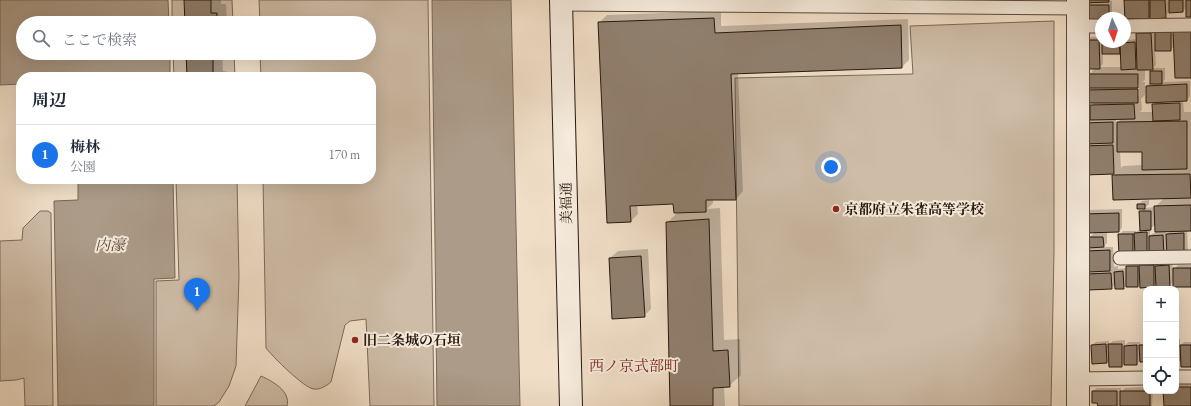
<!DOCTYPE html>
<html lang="ja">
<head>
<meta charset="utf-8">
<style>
	:root { --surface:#fff; --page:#f2f2f3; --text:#1f2937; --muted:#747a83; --line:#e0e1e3; --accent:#1a73e8 }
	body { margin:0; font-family:"EB Garamond","Noto Serif JP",serif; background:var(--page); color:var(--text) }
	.controls { position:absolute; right:12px; bottom:12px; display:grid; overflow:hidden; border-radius:8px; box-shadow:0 4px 16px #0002 }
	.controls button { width:36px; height:36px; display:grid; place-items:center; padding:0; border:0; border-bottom:1px solid var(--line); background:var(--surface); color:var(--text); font:20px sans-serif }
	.compass { position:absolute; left:1095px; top:12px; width:36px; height:36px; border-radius:50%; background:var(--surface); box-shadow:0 4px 16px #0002; rotate:176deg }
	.you { position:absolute; left:831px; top:167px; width:14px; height:14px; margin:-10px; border:3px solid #fff; border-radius:50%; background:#1a73e8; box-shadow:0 0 0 6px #1a73e833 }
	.badge { display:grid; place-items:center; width:26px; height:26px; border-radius:50%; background:var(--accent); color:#fff; font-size:13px; font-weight:700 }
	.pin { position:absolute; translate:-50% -33px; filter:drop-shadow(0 1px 2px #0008) }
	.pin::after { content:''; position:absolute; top:21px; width:14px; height:12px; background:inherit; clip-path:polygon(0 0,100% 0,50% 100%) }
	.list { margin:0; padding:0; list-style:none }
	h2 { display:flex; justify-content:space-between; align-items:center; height:52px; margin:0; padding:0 16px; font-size:17px }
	h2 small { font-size:13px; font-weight:400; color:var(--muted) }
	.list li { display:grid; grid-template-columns:26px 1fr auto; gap:12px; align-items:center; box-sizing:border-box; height:60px; padding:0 16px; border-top:1px solid var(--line) }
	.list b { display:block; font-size:15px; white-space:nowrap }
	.list p { margin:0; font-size:13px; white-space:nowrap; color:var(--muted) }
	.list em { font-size:13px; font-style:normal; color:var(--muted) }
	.icon { flex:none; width:22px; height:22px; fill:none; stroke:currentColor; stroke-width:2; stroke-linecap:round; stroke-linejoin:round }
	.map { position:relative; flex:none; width:1191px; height:406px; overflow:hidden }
	.search { position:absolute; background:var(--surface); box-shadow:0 4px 16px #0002; left:16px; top:16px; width:360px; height:44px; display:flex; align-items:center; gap:10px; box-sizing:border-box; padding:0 14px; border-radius:22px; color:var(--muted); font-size:15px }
	.panel { position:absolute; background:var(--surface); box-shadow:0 4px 16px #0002; left:16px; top:72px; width:360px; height:112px; border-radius:16px }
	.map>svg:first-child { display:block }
</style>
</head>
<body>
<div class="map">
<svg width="1191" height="406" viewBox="0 0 1191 406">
	<rect width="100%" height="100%" fill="#f0dec7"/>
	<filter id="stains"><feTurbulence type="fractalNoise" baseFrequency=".005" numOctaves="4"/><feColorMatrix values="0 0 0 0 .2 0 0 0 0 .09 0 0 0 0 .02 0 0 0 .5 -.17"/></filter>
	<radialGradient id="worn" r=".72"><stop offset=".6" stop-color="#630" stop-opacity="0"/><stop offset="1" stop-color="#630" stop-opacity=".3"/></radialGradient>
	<path fill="#cebca7" stroke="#7a6a5a" d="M172,0h60l1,23h-61z
		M259,0h169l6,406h-64l-4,-87 -16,2 -5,4 -14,57c-5,4 -11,8 -17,7 -9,0 -42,-33 -48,-41l-3,-169h108v-102h-110l-1,-24h109v-30h-109z
		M1054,21v230l-3,155h-312l-4,-328 178,-4 -3,-48z
		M173,53h61l1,24h-61z
		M176,179h61l2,98 -3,89 -7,20 -10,16 -5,4h-58v-125l23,-1z
		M40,211h8l3,2 2,193h-28l-1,-28 -8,2 -16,1v-140l22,-1 1,-12z
		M261,376c11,5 30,15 26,30h-42z"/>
	<path fill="#ac9b88" stroke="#776757" d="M0,0h168l1,23h-146v30h147v24h-149v7l-21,1z
		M432,0h79l9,406h-83z
		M78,179h95l2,99 -21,1v127h-96l-4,-205 24,-1z"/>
	<path fill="#0003" fill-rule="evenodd" d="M185,0h36v4h5l1,16 -4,3h-37z
		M948,0h61l-2,3h-14v-2l-2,2h-43z
		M1082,0h28l-2,1h4v11l-3,4h-6l-4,5z
		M1125,0h66v16l-4,-9 -4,4h-14l-4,6 -14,-2 -2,3z
		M721,11v15l187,-7 1,41 -7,7 -164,6 5,118 -7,8h-23v4l-6,6 13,-1 4,132 16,-1 1,36 -12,11 -5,1 1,19h-54l-4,-183 11,-11 -4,-9 -37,1 1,10 -7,7 -31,-199 7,-7z
		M1174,28l17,49 -17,-31 -3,4h-16l1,15 -3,3h12v11l-2,3 27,-1v15l-3,4h-4l1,12h7v85l-2,1h2v32h-4l1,21 -4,3h-21l-13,-5 -3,3 -14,1 -14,-18 4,-4h13v1l5,-3 -1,-17 4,-4 -6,-3 4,-4 7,-1v4l-4,4 10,-1 9,-9 -51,-22 3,-3 -30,1v-51l5,-3v-14l3,-4 -6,-12 3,-3 -2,-12 6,-7 -8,-27 4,-4h10v5h24v-2l12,-1v-5l4,-4 14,-1v5l4,-5zM1103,53h19v14h-22l3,-3zM1145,69h9l-3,3 -1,10 -3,4 10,15 -4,4v7h-13l2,-2 -1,-11 4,-4v-13h-3l3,-2zM1137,84h2v12h-2zM1116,118h6l-6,6zM1120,151h23v14l-20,1 -2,2zM1156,224v8l-6,3v-6zM1166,230h5l-5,5z
		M187,53h35l1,18 5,1v5h-40z
		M1122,209v19l-3,3 -12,1v11l-4,4h10l1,20 4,-1v3l9,-1 3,-5 11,-1v3l3,-3h13v3l3,-2 12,-1 1,8 5,-5h13v21l-17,-5 -5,5 -12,-3 -3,3 -13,-3 -3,3 -11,-2 -4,4 -7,-4 -5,4 -23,-14 4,-3 -4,-20 4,-4 -3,-9 6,-6h-9l3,-22z
		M648,249l3,60 -7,7 -34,-58 8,-7z
		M1180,339v7l4,-4h7v24l-10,-6 -5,4v-24z
		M1125,340v6l3,-4h12v3l6,-3v19h-7l-2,3h-12v-2l-3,4 -12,-7 -4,4 -14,-18 4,-3 13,-1v3l4,-3z
		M1191,380v26h-26l-1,-15h12v-10z
		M1146,387v4h7l-1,15h-31v-2l-2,2h-21l-5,-15 4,-3h24v4l4,-4z"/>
	<path fill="#907f6e" stroke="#27180d" d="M184,0h27v13h6v10h-32z
		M1081,0h28v2l-27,1z
		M1124,0h25v19h-24z
		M1150,0h15l1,18 -16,1z
		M1169,0h14v12l-14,1z
		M1186,0h5v17h-5z
		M1082,5h27v12h-9v5l-17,1z
		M714,18l1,15 186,-8 1,43 -171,6 5,126h-30v12l-32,1 -1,-9 -43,2 1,16 -24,1 -9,-201z
		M1173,31h18v47h-16z
		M1155,32h16v19h-16z
		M1136,33h15l2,37h-16z
		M1086,40h13l1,29h-13z
		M1102,42h17l1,12h-18z
		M1135,42l1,27 -15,1 -1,-27z
		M186,53h27v24h-26z
		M1150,71h12v13h-12z
		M1088,74h50v14h-50z
		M1187,84v17l-41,2v-17z
		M1138,89v14h-50l-1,-13z
		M1180,103v17l-27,1 -1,-17z
		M1134,104l1,15 -45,1v-15z
		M1187,121v48l-45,1v-18h-25v-30z
		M1113,122v21l-28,1v-21z
		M1113,145l1,29 -29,1 -1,-29z
		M1190,174l1,24 -78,2 -1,-25z
		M1137,204h8v5h-8z
		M1191,205v26l-36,1 -1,-26z
		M1139,211h12v19l-11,1z
		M1119,213v19l-34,1 -1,-19z
		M709,219l4,132 15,-1 2,37 -17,1v18h-43l-4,-184z
		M1147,232v21h-12l-1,-20z
		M1184,233v22l-17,1 -1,-22z
		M1118,234h15v20l-14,1z
		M1163,235l1,20 -15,1v-20z
		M1088,237h15l1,10 -16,1z
		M1110,250v21l-22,1 -1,-21z
		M641,256l4,61 -33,2 -3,-61z
		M1139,265h15v22l-14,1z
		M1169,265l1,22h-14l-1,-21z
		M1126,266h12v21h-12z
		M1173,268h18v19h-18z
		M1123,271l1,18h-9l-1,-17z
		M1111,273l1,16 -24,1 -1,-16z
		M1106,344l1,19 -15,1 -1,-19z
		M1108,344h14v23h-13z
		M1137,345v20h-13v-19z
		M1139,345h7v17h-6z
		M1180,345h11v22h-10z
		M1176,387h15v19h-27l-1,-15h13z
		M1092,391h25v15h-19l-1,-3h-5z
		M1120,391h30v15h-30z"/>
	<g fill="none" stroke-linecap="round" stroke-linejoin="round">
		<defs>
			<path id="lane" d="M561,4l517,4
				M1078,26h23
				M1125,26l66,-1
				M1120,258l71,-1
				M1176,377h15
				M1078,379l68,-1"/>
			<path id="street" d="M1078,0v406"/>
			<path id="secondary" d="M561,0l10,406"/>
		</defs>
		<use href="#lane" stroke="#594a3c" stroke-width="15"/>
		<use href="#street" stroke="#594a3c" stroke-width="24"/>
		<use href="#secondary" stroke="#27180d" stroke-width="24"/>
		<use href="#lane" stroke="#f5eadb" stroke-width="13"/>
		<use href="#street" stroke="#f5eadb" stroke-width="22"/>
		<use href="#secondary" stroke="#f5eadb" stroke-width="22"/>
	</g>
	<g fill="#8f2418" stroke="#f5eadb" stroke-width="1.5">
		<circle cx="836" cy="209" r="4"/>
		<circle cx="355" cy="340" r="4"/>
	</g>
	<g text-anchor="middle" stroke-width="4" stroke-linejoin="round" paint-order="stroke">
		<g font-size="14" fill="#27180d" stroke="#f5eadb">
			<text transform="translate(566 203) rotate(-91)" y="5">美福通</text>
		</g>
		<g font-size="14" font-weight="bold" fill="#27180d" stroke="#f5eadb" text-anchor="start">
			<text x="844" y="214">京都府立朱雀高等学校</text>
			<text x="363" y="345">旧二条城の石垣</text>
		</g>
		<g font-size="15" font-style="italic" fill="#5c4c3e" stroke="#f5eadb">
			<text x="110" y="250">内濠</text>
		</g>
		<g font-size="15" fill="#7a1f14" stroke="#f5eadb">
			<text x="634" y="371">西ノ京式部町</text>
		</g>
	</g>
	<rect width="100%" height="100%" filter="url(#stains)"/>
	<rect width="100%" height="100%" fill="url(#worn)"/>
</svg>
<div class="controls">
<button>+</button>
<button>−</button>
<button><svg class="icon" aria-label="locate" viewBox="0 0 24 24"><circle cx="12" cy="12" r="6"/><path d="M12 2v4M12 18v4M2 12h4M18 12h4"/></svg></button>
</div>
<svg class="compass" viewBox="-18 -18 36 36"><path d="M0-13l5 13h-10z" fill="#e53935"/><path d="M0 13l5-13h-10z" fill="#747a83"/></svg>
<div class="you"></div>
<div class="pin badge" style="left:197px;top:311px">1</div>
<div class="search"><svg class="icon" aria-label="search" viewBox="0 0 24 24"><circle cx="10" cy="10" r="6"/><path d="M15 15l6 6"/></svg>ここで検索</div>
<section class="panel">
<h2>周辺<small></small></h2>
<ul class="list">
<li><span class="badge">1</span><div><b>梅林</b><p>公園</p></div><em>170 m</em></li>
</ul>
</section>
</div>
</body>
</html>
